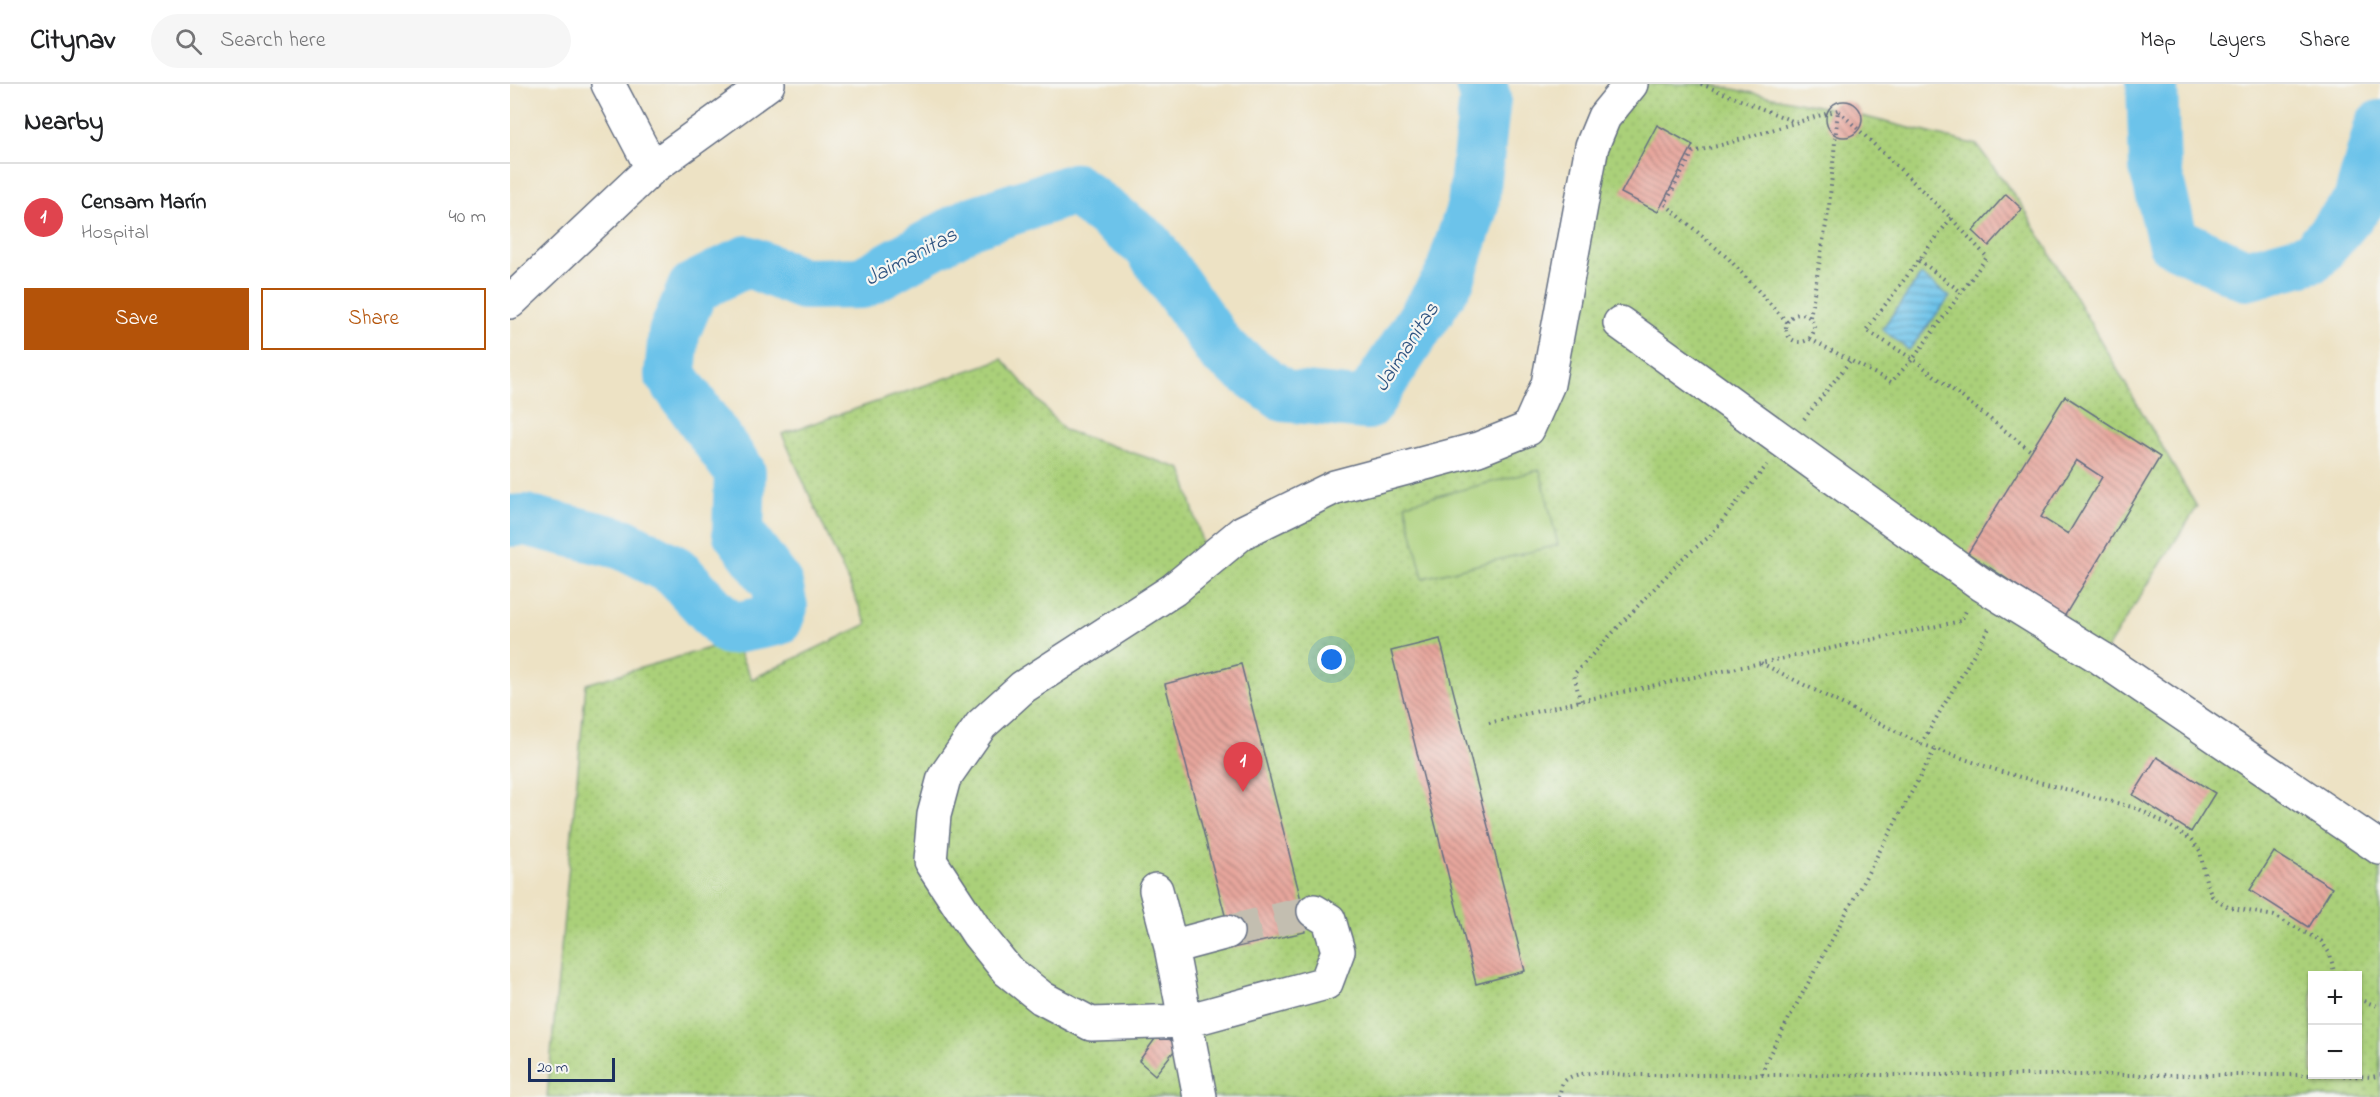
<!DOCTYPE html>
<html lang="en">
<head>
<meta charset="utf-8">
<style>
	:root { --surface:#fff; --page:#f6f6f6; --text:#202124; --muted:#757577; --line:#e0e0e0; --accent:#b45309 }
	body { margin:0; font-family:"Indie Flower",sans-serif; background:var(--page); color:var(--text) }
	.controls { position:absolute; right:18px; bottom:18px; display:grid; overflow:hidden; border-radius:0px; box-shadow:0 2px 4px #0004 }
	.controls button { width:54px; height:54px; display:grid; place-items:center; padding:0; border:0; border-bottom:2px solid var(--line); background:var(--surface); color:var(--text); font:30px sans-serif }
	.scale { position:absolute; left:18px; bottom:15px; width:87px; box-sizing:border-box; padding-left:6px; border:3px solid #1b2f5e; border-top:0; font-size:16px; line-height:21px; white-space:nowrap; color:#1b2f5e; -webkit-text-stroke:4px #f6f6f2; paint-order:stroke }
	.you { position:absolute; left:822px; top:576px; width:21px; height:21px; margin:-15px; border:4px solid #fff; border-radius:50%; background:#1a73e8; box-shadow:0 0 0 9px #1a73e833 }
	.badge { display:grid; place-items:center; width:39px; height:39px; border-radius:50%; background:var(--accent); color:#fff; font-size:20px; font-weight:700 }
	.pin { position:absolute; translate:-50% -50px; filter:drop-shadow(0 2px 3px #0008) }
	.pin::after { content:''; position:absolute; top:32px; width:21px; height:18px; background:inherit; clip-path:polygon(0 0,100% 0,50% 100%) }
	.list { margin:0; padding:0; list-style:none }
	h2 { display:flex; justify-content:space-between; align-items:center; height:78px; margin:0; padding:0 24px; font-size:26px }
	h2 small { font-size:20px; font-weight:400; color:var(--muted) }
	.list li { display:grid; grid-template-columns:39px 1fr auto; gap:18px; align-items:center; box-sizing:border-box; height:108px; padding:0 24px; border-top:2px solid var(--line) }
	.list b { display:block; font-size:22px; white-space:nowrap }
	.list p { margin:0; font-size:20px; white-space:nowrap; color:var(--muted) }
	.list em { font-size:20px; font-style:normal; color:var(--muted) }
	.actions { display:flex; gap:12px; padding:18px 24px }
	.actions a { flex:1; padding:14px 0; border:2px solid var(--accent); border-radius:0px; text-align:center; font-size:21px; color:var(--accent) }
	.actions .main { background:var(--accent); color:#fff }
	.icon { flex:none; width:33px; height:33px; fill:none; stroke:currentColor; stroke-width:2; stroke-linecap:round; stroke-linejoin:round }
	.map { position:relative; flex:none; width:1870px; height:1013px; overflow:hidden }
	header { display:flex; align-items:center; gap:36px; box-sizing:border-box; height:84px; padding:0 30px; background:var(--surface); border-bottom:2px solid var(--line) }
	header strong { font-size:28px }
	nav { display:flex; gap:33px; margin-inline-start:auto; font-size:21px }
	.search { width:420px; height:54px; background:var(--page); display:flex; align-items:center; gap:15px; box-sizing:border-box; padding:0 21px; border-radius:33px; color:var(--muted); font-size:22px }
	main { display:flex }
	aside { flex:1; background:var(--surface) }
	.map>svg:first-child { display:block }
</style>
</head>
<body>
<header>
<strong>Citynav</strong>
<div class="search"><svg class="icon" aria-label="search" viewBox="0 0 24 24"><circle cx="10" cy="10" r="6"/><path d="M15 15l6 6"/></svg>Search here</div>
<nav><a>Map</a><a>Layers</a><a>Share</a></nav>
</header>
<main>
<aside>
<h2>Nearby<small></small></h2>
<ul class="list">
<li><span class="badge" style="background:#e0444e">1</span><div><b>Censam Marín</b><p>Hospital</p></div><em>40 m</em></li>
</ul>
<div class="actions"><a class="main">Save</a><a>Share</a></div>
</aside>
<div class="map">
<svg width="1870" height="1013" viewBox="0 0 1870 1013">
	<defs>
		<pattern id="grass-dots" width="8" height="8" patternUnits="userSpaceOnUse" patternTransform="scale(1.5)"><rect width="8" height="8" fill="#aad079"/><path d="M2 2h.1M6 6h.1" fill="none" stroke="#92b36b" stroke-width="1.8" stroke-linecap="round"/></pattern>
		<pattern id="water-rules" width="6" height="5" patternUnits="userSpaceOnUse" patternTransform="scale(1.5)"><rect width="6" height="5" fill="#6cc3ea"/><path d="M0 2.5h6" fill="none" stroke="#589fc1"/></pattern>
		<pattern id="building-back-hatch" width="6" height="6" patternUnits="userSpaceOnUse" patternTransform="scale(1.5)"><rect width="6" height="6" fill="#e7a69c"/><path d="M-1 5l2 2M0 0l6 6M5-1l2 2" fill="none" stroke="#ba8882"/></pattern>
	</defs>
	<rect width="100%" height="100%" fill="#f6f6f2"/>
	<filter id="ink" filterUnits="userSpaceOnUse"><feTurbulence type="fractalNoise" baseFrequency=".0167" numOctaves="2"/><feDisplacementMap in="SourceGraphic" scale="12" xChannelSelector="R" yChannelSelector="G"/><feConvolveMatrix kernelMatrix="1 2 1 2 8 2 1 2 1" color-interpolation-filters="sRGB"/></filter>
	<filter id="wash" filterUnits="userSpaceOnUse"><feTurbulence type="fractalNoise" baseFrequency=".008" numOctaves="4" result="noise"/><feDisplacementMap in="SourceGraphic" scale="24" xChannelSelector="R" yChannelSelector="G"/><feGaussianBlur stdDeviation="1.35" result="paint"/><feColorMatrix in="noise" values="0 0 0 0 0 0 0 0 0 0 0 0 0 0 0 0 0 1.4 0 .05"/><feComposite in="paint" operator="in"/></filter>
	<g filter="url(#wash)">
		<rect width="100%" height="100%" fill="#ede2c4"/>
		<path fill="url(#grass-dots)" stroke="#62806c" stroke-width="1.5" fill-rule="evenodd" d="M1122,0h76l130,26 139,35 46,62 174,300 -96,151 279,190v249h-1833l39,-413 147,-43 19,38 115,-55 -85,-190 220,-75 62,71 118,39 25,92 36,-29 285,-103 64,-283zM1802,892h46v98h-46z"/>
		<path fill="#aad079" stroke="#62806c" stroke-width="1.5" d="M1030,386l18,75 -135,33 -18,-74z"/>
		<path fill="url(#water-rules)" stroke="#4479a4" stroke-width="1.5" d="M1411,191l29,22 -41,53 -27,-21z"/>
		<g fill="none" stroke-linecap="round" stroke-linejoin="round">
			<path stroke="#6cc3ea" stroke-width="52" d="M1642,0l3,84 18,73 73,34 67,-18 45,-53 22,-78
				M0,437l15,-1 98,24 52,27 54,58 48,-9 5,-13 -5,-23 -39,-52 2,-60 -70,-98 4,-41 19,-45 54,-27 56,23 59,-1 108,-60 104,-34 74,56 74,106 62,45 83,8 82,-125 24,-74 12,-107 -4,-14"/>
		</g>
		<g id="blocks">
			<path fill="url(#building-back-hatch)" fill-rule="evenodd" d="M1316 35a18 18 0 1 1 36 0a18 18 0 1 1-36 0Z
				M1147,41l36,20 -35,67 -37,-19z
				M1496,110l16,15 -33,37 -16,-15z
				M1555,312l95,61 -96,160 -96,-64zM1566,376l26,17 -34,57 -27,-17z
				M930,555l85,332 -49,13 -85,-333z
				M731,580l59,232 5,36 -73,16 -7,-33 -60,-231z
				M1647,673l58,36 -24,39 -58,-37z
				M1764,768l58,36 -24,39 -58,-37z
				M650,948l18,14 -23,29 -16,-14z"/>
		</g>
	</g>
	<g filter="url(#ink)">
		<use href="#blocks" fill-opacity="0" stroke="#646e82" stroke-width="1.5"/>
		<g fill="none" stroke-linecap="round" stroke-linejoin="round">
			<path stroke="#c3beb0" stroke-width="33" stroke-dasharray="33 16" stroke-linecap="butt" d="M717,848l87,-21"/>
			<defs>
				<path id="minor" d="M98,0l44,84
					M0,218l142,-134 116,-84
					M1110,239l361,261 120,74 279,190
					M646,806l15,57 29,150
					M804,827l15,9 9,31 -12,32 -140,38 -95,3 -49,-26 -35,-28 -29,-36 -48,-73 4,-46 10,-37 37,-53 42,-38 150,-97 70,-58 92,-45 143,-38 50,-20 20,-45 44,-238 12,-29 27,-33
					M661,863l56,-15"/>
			</defs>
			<use href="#minor" stroke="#646e82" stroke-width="36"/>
			<path stroke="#646e82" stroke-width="4" stroke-dasharray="1.5 4.5" stroke-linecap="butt" d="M1191,0l94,38
				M1441,134l-85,112 47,29 118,92
				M1409,176l42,32
				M1276 244a14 14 0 1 1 28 0a14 14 0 1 1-28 0Z
				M1300,233l19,-110 9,-97
				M1277,238l-58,-63 -64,-55 28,-52 32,-8 113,-34
				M1300,255l81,43 22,-23 74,-102 -36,-39 -113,-108
				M1294,335l46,-58
				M1251,579l160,81 81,28 137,37 29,16 24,15 8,11 6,30 6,15 16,11 46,9 47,25 9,13 5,22
				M1070,617l-6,-27 109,-116 27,-22 57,-71
				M979,639l91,-22 381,-80 5,-10
				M1411,660l70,-119
				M1848,915l22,8
				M1252,990l5,-15 168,-310
				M1049,1013c1,-4 2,-11 4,-14 10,-15 50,-9 65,-8h707l37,2 8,-2"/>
			<use href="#minor" stroke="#fff" stroke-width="33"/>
		</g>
	</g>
	<g text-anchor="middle" stroke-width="4.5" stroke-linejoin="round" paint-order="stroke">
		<g font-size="22" font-style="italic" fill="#2f5481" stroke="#f6f6f2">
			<text transform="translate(400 171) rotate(-28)" y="8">Jaimanitas</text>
			<text transform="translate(895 262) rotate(-57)" y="8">Jaimanitas</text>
		</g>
	</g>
</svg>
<div class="controls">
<button>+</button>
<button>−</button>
</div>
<div class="scale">20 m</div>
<div class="you"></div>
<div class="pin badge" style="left:733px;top:708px;background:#e0444e">1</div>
</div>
</main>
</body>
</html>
